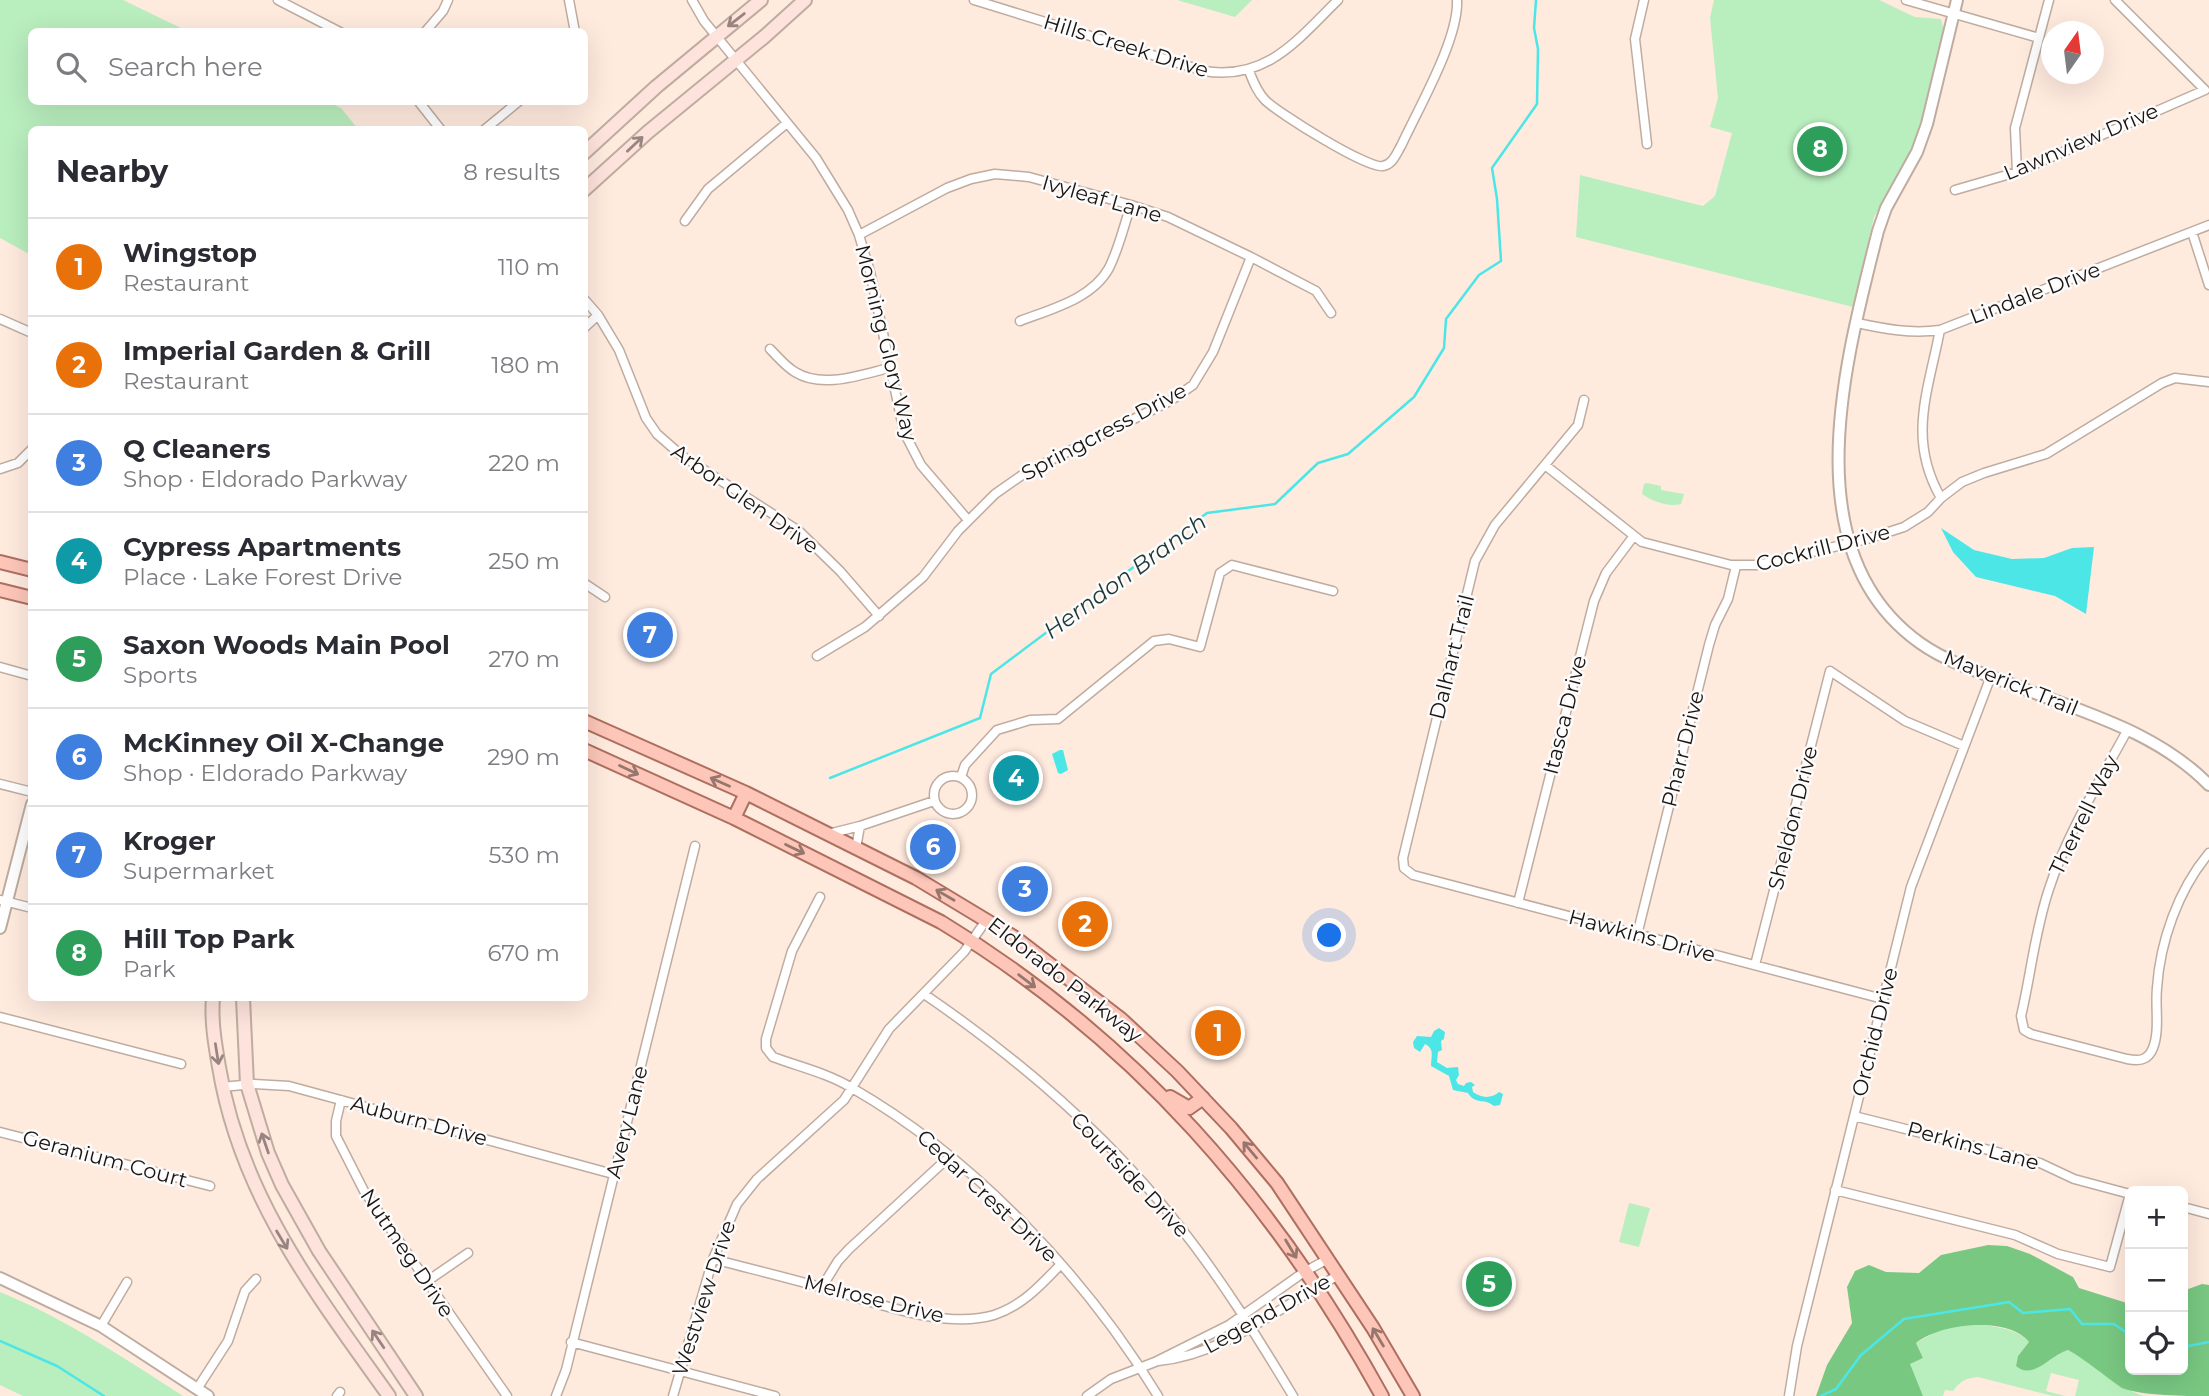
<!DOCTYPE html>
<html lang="en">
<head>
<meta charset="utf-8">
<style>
	:root { --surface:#fff; --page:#f7f7f7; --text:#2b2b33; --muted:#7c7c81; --line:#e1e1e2; --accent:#b45309 }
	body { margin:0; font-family:Montserrat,sans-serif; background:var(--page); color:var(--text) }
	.controls { position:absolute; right:21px; bottom:21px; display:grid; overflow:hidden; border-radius:10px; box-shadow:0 7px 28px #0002 }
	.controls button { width:63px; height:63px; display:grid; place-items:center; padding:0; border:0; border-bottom:2px solid var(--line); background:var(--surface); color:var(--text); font:35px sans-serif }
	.compass { position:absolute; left:2041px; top:21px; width:63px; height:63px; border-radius:50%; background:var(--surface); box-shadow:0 7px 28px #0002; rotate:14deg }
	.you { position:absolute; left:1330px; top:936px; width:24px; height:24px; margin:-18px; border:5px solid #fff; border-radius:50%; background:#1a73e8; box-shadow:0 0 0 10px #1a73e833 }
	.badge { display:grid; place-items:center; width:46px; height:46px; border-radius:50%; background:var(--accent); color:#fff; font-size:23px; font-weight:700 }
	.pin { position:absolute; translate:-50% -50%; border:4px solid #fff; box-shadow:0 2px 7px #0006 }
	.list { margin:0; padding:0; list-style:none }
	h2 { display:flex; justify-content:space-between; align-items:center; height:91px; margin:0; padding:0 28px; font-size:30px }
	h2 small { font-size:23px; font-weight:400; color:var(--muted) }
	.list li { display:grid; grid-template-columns:46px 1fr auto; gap:21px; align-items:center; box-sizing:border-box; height:98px; padding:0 28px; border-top:2px solid var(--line) }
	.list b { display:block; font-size:26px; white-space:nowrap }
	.list p { margin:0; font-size:23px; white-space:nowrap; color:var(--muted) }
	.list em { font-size:23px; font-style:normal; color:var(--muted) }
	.icon { flex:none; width:38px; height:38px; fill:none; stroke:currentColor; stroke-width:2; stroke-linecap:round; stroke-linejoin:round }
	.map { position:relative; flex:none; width:2209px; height:1396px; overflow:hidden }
	.search { position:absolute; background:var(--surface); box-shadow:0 7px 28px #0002; left:28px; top:28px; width:560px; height:77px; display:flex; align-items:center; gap:18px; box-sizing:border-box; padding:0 24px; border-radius:10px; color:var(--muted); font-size:26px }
	.panel { position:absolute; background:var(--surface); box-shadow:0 7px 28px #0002; left:28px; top:126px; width:560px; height:875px; border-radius:10px }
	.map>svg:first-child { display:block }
</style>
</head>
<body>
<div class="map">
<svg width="2209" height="1396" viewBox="0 0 2209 1396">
	<rect width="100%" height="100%" fill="#ffeade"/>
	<path fill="#b9eebe" d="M0,0h123l64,31 -155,1v70h296l13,6 17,21 -326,1 -1,125 -31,-17z
		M1177,0h75l-17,17z
		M1714,0h165l36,17 26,2 4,16 -27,103 -10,22 -34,57 -21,90 -277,-70 4,-62 123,31 12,-10 17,-63 -22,-6 8,-29 -8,-80z
		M1647,483l14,3v4l23,4 -3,10c-14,3 -27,-2 -39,-10l2,-10z
		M1629,1203l21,5 -11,39 -20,-5z
		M0,1292c66,27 124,66 183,104h-160l-23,-11z
		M1971,1324c18,2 45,3 58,18l-11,14 -2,10 31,-4 14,-10 7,-2c26,14 47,36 75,46h-68l4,-16 -28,-7 -5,18 19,5h-12l-75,-19c-12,1 -18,4 -25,14l-8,-1 -2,6h-20l-14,-32 14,-6 -7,-15 25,-14z"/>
	<path fill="#79c882" d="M1988,1245l19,1 23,8 43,23 6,11 51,16v66h53v-79l19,-7 7,1v111c-26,0 -64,0 -87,-8 -18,-12 -34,-27 -54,-38 -18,5 -35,31 -52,16l2,-10 11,-14c-21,-26 -88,-19 -113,1l7,15 -13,6 13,32h-107l11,-31 25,-42 -5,-36 8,-16 14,-6 17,7 33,1 22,-18z"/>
	<path fill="#4ce6e7" d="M1941,528l33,22 38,9 32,-1 28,-10 22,-1 -8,67 -31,-18 -79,-19 -23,-25z
		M1060,750h3l5,20 -7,4 -3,-1 -6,-19z
		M1439,1028l6,4 -1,7 -3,2 1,9 -4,2 -1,10 10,6 11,-1 1,8 -3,5 2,4 6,2 2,-3 5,-1 4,3 -3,2 1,5c8,6 18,7 26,0l4,2 -3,11 -6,1c-9,-8 -19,-1 -26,-13l-15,-3 -4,-14 -18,-10c0,-10 4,-17 -6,-22l-5,8 -6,-4 -1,-6 4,-6 14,1 3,-6z
		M1486,1267l14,4 -7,29 -14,-3z"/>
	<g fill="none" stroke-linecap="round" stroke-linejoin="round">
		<path stroke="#4ce6e7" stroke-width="2.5" d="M830,778l150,-60 11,-44 140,-105 76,-56 68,-9 43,-41 30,-9 66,-57 30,-49 2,-29 33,-44 22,-14 -4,-62 -5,-31 45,-64 1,-55 -4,-21 2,-28
			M0,1341l57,25 47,30
			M2183,1347l26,-5
			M1821,1396l15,-7 25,-34 43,-36 105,-17 14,11 47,-4 12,15h32l16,11"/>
		<defs>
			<path id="minor" d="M278,0l62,32
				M569,0l6,32
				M692,0l12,21 112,137 32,52 11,25 11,37 34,160 17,33 47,55
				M974,0l230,71c63,10 93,-31 134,-71
				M1644,0l-9,39 12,105
				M1906,0l133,38
				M425,32l18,-21 5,-11
				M1249,71c4,10 8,21 16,29 13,13 104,70 118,66 10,-2 13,-12 18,-20 17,-37 58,-107 56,-146
				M419,102l22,28
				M484,130l34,-28
				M2017,172l-2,-44 34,-128
				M1955,190l62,-18 188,-82 -90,-90
				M685,221l23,-32 79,-66
				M2192,232l17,53
				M859,235l88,-47 24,-9 24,-5 34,3 102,28 37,12 83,40 65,34 15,22
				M584,299l14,16 21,35 27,68 11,16 24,21 118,76 41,40 39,45
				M0,319l32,14
				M1020,321c31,-12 72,-22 89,-53 10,-20 15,-43 22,-63
				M1857,323c28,6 54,11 83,7l269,-105
				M584,328l14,-13
				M1940,330c-12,62 -33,109 1,168
				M770,349c8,8 15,17 25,23 27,17 65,3 94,-4
				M1584,400l-6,25 -83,100 -20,36 -72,297 1,10 9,7 470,124
				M1545,465l97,77 89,23h27l109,-26 37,-12 24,-15 13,-14 21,-16 22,-9 62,-19 116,-71 13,-5 34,4
				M0,469l18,-6 14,-14
				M584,583l21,14
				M817,656l48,-29 58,-50 35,-46 37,-37 30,-21 145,-72 23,-16 20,-33 38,-95
				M0,667l32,9
				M2128,729c-28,52 -61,104 -79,160 -14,41 -18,85 -28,127l3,14 7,4 96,25c12,2 21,2 26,-11 7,-18 2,-41 4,-60 3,-46 21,-98 52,-135
				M934 795a19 19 0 1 1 38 0a19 19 0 1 1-38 0Z
				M961,777l4,-12 32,-35 33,-10 28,-1 96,-78 15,-2 31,8 20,-74 12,-8 101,26
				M0,784l32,8
				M828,834l32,-8 74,-25
				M856,848l4,-22
				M820,897l-28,54 -26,88v9l7,9c27,10 54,16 79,31 122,70 234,189 306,308
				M0,900l32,8
				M1518,903l76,-302 12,-28 27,-36
				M1637,935l72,-290 6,-20 13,-26 8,-33
				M1755,965l75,-294 75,50 59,25
				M924,994c95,65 185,142 256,233 42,53 78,111 113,169
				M0,1017l181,47
				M222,1087l31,-3 36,2 324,88
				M341,1100l-5,21v15l28,55 143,205
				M0,1132l210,54
				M1835,1190l180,45 43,19 52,13 20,-73 -56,-15 -34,-16 -186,-47
				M2183,1207l26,7
				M713,1259c38,10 76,19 114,30 49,13 116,41 167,26 28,-9 47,-30 67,-51
				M426,1282l42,-29
				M822,1287l16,-26 11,-12 100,-92
				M101,1326l26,-44
				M571,1342l204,54
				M1158,1361c69,-7 121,-55 181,-86
				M197,1389l31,-48 17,-50 11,-12
				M337,1396l3,-4
				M556,1396l10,-26 129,-524
				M673,1396l40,-137 24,-55 20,-25 87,-79 45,-71 75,-77 23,-33
				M1087,1396l24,-17 44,-17 74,-37 75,-53 24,-13
				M1789,1396l8,-50 114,-459 80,-211"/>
			<path id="tertiary" d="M1957,0l-30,124 -10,28 -31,56 -8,23c-32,128 -87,320 42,412 31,22 71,33 107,47 65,25 132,44 182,95
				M0,928l32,-124
				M0,1278l101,48 107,70"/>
			<path id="secondary" d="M584,153l72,-66 105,-87
				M584,190l64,-58 116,-95 41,-37
				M213,998c-2,23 2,46 6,69 21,129 96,225 170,329
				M243,998l4,86 21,69 14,32 37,66 97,145"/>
			<path id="primary" d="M0,562l32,8
				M0,590l32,8
				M584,721l162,72 170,85 101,61 104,80 56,52 54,57 46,55 96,145 40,68
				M584,750l150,68 207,104c193,117 333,278 441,474
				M734,818l12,-25
				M1170,1097l19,11 14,-10"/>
		</defs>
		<use href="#minor" stroke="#bfaca0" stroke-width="11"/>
		<use href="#tertiary" stroke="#bfaca0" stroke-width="14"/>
		<use href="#secondary" stroke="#bfaca0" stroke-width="16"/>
		<use href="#primary" stroke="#ad6f60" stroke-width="16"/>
		<use href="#minor" stroke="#fff" stroke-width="8"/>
		<use href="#tertiary" stroke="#fff" stroke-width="10"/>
		<use href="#secondary" stroke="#fee2dc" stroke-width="12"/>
		<use href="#primary" stroke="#fdc6b9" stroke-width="12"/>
	</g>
	<defs><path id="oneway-shaft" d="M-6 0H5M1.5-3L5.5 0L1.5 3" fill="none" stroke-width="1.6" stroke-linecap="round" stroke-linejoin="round" transform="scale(1.75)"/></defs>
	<g stroke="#988580">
		<use href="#oneway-shaft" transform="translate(736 20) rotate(142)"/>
		<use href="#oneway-shaft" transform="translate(635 144) rotate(-43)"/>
		<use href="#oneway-shaft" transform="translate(217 1054) rotate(81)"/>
		<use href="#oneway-shaft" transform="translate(265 1143) rotate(-109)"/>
		<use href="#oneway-shaft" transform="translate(282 1240) rotate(59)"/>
		<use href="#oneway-shaft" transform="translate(378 1339) rotate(-124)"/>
	</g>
	<g stroke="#97766d">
		<use href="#oneway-shaft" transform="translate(629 770) rotate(25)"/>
		<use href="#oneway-shaft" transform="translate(720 782) rotate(-156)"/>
		<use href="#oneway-shaft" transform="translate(795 849) rotate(26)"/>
		<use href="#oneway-shaft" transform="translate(945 895) rotate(-150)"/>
		<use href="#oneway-shaft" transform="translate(1027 981) rotate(37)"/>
		<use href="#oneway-shaft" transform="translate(1250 1150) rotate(-130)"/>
		<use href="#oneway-shaft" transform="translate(1291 1249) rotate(59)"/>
		<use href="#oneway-shaft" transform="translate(1378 1337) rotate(-121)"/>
	</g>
	<g text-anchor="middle" stroke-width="5" stroke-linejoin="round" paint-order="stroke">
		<g font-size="21" fill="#1b1410" stroke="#fcfcfc">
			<text transform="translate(1126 46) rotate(17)" y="7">Hills Creek Drive</text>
			<text transform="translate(2081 142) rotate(-23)" y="7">Lawnview Drive</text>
			<text transform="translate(1102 199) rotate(16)" y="7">Ivyleaf Lane</text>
			<text transform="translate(2035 293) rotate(-21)" y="7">Lindale Drive</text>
			<text transform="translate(886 343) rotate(76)" y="7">Morning Glory Way</text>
			<text transform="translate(1104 432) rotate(-28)" y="7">Springcress Drive</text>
			<text transform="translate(745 499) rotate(35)" y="7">Arbor Glen Drive</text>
			<text transform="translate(1823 548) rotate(-14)" y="7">Cockrill Drive</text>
			<text transform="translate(1452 657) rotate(-76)" y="7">Dalhart Trail</text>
			<text transform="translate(2011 683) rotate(22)" y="7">Maverick Trail</text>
			<text transform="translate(1565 715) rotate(-76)" y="7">Itasca Drive</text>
			<text transform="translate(1683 749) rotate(-76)" y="7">Pharr Drive</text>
			<text transform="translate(2084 815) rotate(-64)" y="7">Therrell Way</text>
			<text transform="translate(1793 818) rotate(-76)" y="7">Sheldon Drive</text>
			<text transform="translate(1642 936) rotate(15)" y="7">Hawkins Drive</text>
			<text transform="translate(1065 980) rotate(38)" y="7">Eldorado Parkway</text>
			<text transform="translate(1875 1032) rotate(-76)" y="7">Orchid Drive</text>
			<text transform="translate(419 1121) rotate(15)" y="7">Auburn Drive</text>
			<text transform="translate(627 1122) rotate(-76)" y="7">Avery Lane</text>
			<text transform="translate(1973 1146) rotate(15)" y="7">Perkins Lane</text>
			<text transform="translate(105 1159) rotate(15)" y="7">Geranium Court</text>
			<text transform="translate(1130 1175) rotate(47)" y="7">Courtside Drive</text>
			<text transform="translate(987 1196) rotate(43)" y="7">Cedar Crest Drive</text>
			<text transform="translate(407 1253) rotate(56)" y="7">Nutmeg Drive</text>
			<text transform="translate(704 1298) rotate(-72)" y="7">Westview Drive</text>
			<text transform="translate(874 1299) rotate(14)" y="7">Melrose Drive</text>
			<text transform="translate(1267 1314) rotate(-29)" y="7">Legend Drive</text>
		</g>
		<g font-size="23" font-style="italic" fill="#1e3737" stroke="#fcfcfc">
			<text transform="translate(1125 576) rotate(-36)" y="8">Herndon Branch</text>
		</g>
	</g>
</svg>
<div class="controls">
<button>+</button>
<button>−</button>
<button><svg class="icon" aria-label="locate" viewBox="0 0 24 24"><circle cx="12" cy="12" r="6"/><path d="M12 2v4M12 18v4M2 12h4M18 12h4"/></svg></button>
</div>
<svg class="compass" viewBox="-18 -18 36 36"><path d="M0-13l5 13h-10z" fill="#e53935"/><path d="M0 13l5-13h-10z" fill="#7c7c81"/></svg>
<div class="you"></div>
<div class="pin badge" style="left:1218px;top:1033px;background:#e8710a">1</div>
<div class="pin badge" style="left:1085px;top:924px;background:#e8710a">2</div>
<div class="pin badge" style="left:1025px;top:889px;background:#3f7fe0">3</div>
<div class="pin badge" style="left:1016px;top:778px;background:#0f9aa8">4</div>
<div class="pin badge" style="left:1489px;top:1284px;background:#2e9e5b">5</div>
<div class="pin badge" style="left:933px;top:847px;background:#3f7fe0">6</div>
<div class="pin badge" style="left:650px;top:635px;background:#3f7fe0">7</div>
<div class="pin badge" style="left:1820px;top:149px;background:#2e9e5b">8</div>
<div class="search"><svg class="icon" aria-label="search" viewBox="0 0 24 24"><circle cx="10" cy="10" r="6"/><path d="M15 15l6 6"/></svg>Search here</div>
<section class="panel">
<h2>Nearby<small>8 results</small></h2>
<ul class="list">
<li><span class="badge" style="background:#e8710a">1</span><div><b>Wingstop</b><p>Restaurant</p></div><em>110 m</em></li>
<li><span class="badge" style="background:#e8710a">2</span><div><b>Imperial Garden &amp; Grill</b><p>Restaurant</p></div><em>180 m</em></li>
<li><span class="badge" style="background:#3f7fe0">3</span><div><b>Q Cleaners</b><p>Shop · Eldorado Parkway</p></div><em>220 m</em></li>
<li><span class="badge" style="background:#0f9aa8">4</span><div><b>Cypress Apartments</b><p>Place · Lake Forest Drive</p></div><em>250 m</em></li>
<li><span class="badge" style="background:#2e9e5b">5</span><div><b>Saxon Woods Main Pool</b><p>Sports</p></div><em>270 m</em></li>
<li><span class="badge" style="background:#3f7fe0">6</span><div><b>McKinney Oil X-Change</b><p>Shop · Eldorado Parkway</p></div><em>290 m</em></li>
<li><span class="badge" style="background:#3f7fe0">7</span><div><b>Kroger</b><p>Supermarket</p></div><em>530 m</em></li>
<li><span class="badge" style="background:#2e9e5b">8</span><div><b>Hill Top Park</b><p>Park</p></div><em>670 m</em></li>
</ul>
</section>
</div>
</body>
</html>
